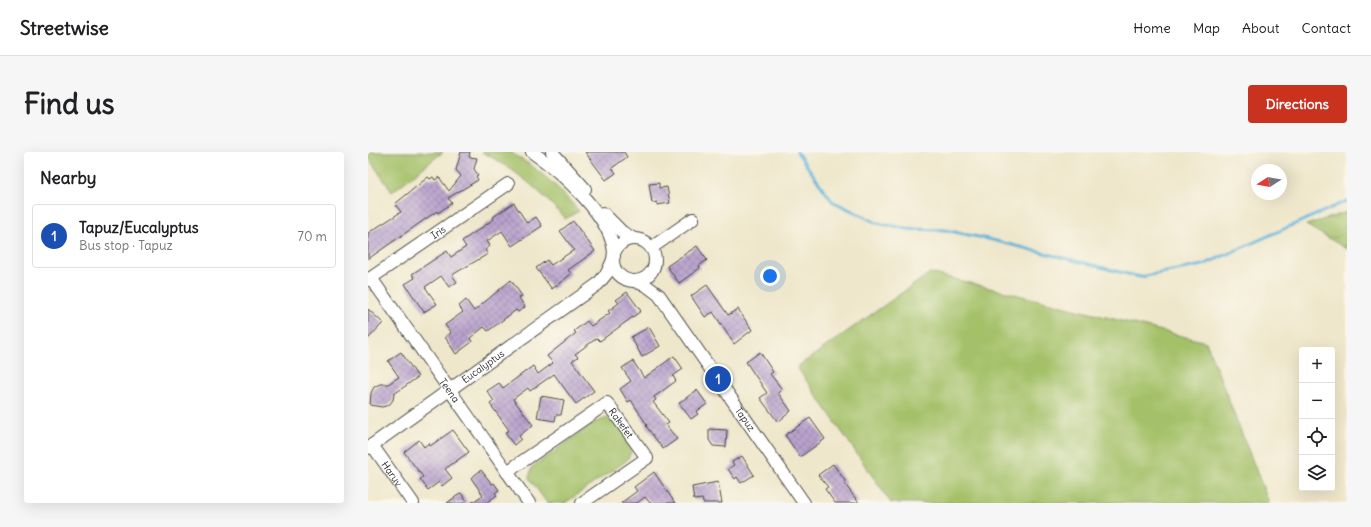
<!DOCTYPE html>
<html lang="en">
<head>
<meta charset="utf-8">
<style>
	:root { --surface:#fff; --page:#f6f6f6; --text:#202124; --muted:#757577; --line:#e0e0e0; --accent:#c8321e }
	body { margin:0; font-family:Delius,sans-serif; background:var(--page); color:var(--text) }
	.controls { position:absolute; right:12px; bottom:12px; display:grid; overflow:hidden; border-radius:4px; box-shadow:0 4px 16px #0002 }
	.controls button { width:36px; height:36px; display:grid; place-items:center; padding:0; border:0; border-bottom:1px solid var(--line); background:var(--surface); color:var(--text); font:20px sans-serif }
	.compass { position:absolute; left:883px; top:12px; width:36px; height:36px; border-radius:50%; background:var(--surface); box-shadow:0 4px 16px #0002; rotate:259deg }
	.you { position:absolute; left:402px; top:124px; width:14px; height:14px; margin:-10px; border:3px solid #fff; border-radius:50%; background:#1a73e8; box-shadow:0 0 0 6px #1a73e833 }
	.badge { display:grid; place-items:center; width:26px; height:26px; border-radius:50%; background:var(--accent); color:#fff; font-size:13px; font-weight:700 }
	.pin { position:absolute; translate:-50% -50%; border:2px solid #fff; box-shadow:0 1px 4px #0006 }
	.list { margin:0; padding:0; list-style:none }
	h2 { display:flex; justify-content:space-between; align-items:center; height:52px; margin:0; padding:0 16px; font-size:17px }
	h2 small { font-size:13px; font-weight:400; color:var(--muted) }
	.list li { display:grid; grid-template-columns:26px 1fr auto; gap:12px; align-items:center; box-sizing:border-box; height:64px; margin:0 8px 8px; padding:0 8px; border:1px solid var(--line); border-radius:4px }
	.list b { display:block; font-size:15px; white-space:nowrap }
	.list p { margin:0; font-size:13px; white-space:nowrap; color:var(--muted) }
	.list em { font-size:13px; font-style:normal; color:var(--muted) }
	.icon { flex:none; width:22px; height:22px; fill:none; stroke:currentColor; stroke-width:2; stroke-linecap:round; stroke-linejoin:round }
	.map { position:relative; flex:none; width:979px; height:351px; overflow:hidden; border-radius:4px }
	header { display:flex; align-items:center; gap:24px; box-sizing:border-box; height:56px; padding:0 20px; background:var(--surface); border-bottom:1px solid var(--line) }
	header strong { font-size:19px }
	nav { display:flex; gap:22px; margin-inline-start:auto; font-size:14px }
	.intro { display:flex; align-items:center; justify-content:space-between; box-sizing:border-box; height:96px; padding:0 24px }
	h1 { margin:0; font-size:28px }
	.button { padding:10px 18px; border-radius:4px; background:var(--accent); color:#fff; font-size:14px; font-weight:700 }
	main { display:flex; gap:24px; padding:0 24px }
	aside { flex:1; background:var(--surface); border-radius:4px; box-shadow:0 4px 16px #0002 }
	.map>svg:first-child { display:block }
</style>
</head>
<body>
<header>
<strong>Streetwise</strong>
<nav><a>Home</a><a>Map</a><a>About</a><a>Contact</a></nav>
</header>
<div class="intro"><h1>Find us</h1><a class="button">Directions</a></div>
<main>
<aside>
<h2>Nearby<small></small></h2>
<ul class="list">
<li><span class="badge" style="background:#1a4fb4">1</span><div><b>Tapuz/Eucalyptus</b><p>Bus stop · Tapuz</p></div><em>70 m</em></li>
</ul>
</aside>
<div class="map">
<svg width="979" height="351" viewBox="0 0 979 351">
	<defs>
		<pattern id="grass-tufts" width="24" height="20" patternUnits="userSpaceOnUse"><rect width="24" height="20" fill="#a4c169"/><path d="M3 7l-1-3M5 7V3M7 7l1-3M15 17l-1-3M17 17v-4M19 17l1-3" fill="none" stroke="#869d57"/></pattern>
		<pattern id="building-cross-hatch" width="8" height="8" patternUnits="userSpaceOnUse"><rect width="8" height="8" fill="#baa3cd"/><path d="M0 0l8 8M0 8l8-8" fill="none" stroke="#9785a7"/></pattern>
	</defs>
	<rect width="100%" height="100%" fill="#fbf7ec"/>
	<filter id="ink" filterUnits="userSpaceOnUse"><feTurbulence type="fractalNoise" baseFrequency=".025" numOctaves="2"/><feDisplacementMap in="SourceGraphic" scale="8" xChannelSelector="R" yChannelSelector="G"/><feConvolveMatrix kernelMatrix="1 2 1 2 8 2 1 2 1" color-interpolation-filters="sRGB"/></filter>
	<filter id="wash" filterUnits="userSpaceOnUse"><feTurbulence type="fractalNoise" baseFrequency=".012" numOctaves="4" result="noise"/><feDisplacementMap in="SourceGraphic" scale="16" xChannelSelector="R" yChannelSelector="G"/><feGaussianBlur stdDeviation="0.9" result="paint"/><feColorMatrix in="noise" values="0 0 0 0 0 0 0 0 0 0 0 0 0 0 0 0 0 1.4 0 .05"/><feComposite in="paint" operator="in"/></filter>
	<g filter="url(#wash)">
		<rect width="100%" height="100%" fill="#efe7cb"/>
		<path fill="url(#grass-tufts)" stroke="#68764a" d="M979,60v37l-41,-24z"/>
		<path fill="#a4c169" stroke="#68764a" d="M0,0h75l-51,40 -24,-35z
			M114,0h28l22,14 24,20 23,25 -14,8c-24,-28 -50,-50 -83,-67z
			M562,121l276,69 63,161h-378l-94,-136z
			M239,266c9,2 24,22 24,31 0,5 -2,8 -5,12l-61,42h-18l-18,-25 3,-11 62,-44z"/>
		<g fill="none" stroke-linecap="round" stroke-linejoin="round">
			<path stroke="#5db3da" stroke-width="3" d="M429,0l35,49 45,22 31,6 37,1 43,9 152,38 63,-12 144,-64"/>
		</g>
		<g id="blocks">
			<path fill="url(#building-cross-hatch)" d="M93,0h9l-1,5 8,1 -3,11 4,6 -2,1 2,4 -30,18 4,5 -14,10 -1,-2 -69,48v-26l33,-21 -6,-8 33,-27 2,2 3,-2 2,3 4,-3 10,14 12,-15 -5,-6z
				M217,0h39l3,5 -15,11 4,5 -10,7z
				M291,31v5l8,-1 3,16 -13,2v-3l-5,1 -3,-19z
				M146,51l13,20 9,-6 6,9 -30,20 -10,-15 -15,10 3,5 -5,4 3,4 -36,21 5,7 -8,5 -8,-11 -16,11 12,17 -13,8 -19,-28 10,-6 -3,-4 35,-23 4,6 15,-10 -4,-6 32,-22 -1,-2z
				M205,69l22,30 -27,19 3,4 -19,15 -16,-21 11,-8 4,5 23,-15 -14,-19z
				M329,94l10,14 -8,6 1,2 -21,15 -12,-17z
				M143,128l11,16 -3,2 6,9 -7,5 -2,-2 -28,21 -4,-4 -14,11 2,4 -16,12 -11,-17 6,-4 -6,-8 18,-13 -4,-6 7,-6 8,11z
				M339,133l21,30 10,-6 14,21 -18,14 -21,-32 -8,5 -14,-21z
				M259,140l14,19 -41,30 -3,-3 -22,16 3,3 -6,4 22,30 -18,13 -22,-30 -24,17 -2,-3 -15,11 20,26 -14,11 2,3 -7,6 -9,-12 4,-3 -19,-26 4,-3 -7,-10 12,-8 4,5 30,-22 5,8 15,-11 -6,-7 29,-23 -2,-2 13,-10 4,5 19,-13 -2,-2 11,-8 -3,-3z
				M0,157l15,14 -15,16z
				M281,175l11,19 -18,11 -11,-20z
				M33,200l17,25 -24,17 -1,6 -4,5 -7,2 -12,-2 1,-12 3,-6 6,-3h8l11,-7 -11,-16z
				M392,200l13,20 -3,2 12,15 -4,4 13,18 -13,11 -18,-24 7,-5 -21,-31z
				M306,204l9,13 -10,7 3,5 -22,16 2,3 -3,2 16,21 -3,2 11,14 -14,10 -17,-23 1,-1 -16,-25 -3,2 -8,-13 11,-8 -9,-13 11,-7 11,17z
				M329,238l10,14 -11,8 2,2 -7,5 -12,-16z
				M173,244l23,4 -3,15h-5l-1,6 -18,-3z
				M442,266l15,21 -25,18 -15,-22z
				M341,277l18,1 -1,17 -13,-1 -4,-6z
				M85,278l16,22 -24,17 7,9 -10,8 -3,-4 -11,8 -8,-11 3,-2 -19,-25 15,-12 5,7 5,-4 1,3z
				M374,304l12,19 -13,8 -4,-6 -2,2 -7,-10 6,-4 -2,-3z
				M465,312l13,18 -2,1 15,20h-24l-10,-14 3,-2 -10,-12z
				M113,318l11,14 2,-1 5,7 -4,3 2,2 -11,8h-15l12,-8 -12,-17z
				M286,320l21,31h-25l-5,-6 -8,6h-16l16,-12 -3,-4z
				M350,330l4,21h-19l-1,-4 -8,1 -2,-13z
				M93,341l7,10h-21z"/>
		</g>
	</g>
	<g filter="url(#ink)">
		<use href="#blocks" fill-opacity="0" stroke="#484743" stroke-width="1"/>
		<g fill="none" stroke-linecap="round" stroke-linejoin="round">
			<defs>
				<g id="minor">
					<path d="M164,0c28,19 83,67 82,104"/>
					<path d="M184,0l33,37"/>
					<path d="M235,61l19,19 12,7"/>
					<circle cx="266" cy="108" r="21"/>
					<path d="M283,96l42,-29"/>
					<path id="s1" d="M3,126l158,225"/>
					<path id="s2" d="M0,128l140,-96"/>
					<path id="s3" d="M266,129l13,5 12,9 145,208"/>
					<path id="s4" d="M4,293l41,58"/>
					<path id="s5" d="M0,296l230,-164 9,-11 6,-13"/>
					<path id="s6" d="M139,320l100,-69 40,55 -65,45"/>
				</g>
			</defs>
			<use href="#minor" stroke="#484743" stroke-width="14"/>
			<use href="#minor" stroke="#fff" stroke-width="12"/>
		</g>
	</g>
	<g text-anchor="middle" stroke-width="3.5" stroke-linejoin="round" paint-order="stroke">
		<g font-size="10" fill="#2b2b2b" stroke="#fbf7ec">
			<text dy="4" stroke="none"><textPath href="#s2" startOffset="85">Iris</textPath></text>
			<text dy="4" stroke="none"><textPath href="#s5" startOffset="141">Eucalyptus</textPath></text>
			<text dy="4" stroke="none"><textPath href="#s1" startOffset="137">Teena</textPath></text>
			<text dy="4" stroke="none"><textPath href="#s3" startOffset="180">Tapuz</textPath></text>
			<text dy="4" stroke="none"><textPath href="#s6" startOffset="146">Rakefet</textPath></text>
			<text dy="4" stroke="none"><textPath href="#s4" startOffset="35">Haruv</textPath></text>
		</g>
	</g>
</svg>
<div class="controls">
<button>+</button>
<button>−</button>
<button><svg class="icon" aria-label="locate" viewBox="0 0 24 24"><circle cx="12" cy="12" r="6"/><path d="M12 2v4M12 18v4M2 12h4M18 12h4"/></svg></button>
<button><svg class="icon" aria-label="layers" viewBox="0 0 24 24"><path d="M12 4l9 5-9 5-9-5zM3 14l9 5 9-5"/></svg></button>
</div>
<svg class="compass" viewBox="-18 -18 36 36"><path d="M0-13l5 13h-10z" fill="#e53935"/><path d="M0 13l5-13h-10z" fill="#757577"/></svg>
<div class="you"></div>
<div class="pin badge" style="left:350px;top:227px;background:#1a4fb4">1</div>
</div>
</main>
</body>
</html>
